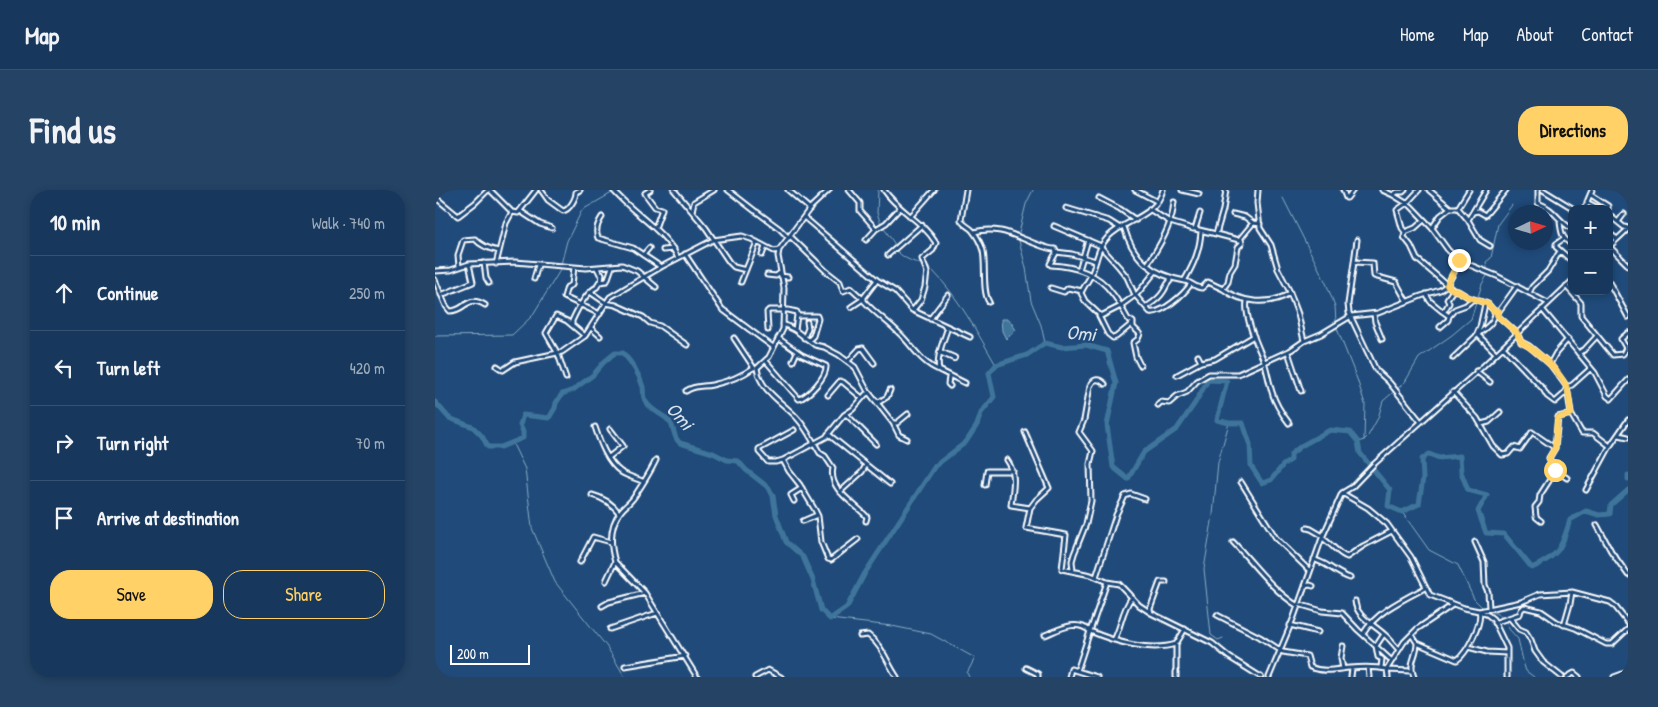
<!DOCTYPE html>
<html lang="en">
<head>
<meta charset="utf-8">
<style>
	:root { --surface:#17385c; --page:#244365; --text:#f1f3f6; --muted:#9eacbb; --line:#365272; --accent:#ffd166 }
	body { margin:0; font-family:"Patrick Hand",sans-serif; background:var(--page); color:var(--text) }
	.controls { position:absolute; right:15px; top:15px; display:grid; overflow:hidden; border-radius:10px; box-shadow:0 2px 8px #0003 }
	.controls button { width:45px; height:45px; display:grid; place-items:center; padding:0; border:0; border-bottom:1px solid var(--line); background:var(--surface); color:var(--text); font:25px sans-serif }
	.compass { position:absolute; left:1073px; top:15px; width:45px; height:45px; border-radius:50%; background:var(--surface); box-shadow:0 2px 8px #0003; rotate:86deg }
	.scale { position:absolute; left:15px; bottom:12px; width:80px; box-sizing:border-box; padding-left:5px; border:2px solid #fff; border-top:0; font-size:14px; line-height:18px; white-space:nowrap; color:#fff; -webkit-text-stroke:4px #1f4a7a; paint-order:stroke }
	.stop { position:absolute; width:15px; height:15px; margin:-11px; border:4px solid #ffd166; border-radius:50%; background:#fff }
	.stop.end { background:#ffd166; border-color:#fff; box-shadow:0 1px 5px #0008 }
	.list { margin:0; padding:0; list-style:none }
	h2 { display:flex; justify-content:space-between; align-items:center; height:65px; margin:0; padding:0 20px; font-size:21px }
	h2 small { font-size:16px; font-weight:400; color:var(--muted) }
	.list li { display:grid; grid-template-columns:32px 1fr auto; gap:15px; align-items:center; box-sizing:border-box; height:75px; padding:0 20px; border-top:1px solid var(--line) }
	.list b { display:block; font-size:19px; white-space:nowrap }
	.list em { font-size:16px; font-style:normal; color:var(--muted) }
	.actions { display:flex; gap:10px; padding:15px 20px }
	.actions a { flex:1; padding:11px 0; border:1px solid var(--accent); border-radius:20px; text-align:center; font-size:18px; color:var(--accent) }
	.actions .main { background:var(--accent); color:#111 }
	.icon { flex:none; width:28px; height:28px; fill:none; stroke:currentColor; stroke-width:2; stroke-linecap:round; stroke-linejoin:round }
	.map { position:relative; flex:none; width:1193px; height:487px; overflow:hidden; border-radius:20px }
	header { display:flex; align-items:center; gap:30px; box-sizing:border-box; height:70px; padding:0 25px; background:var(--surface); border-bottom:1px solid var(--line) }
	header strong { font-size:24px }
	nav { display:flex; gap:28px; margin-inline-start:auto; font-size:18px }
	.intro { display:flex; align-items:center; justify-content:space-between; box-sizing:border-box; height:120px; padding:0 30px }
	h1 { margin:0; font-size:35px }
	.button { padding:12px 22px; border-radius:20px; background:var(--accent); color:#111; font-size:18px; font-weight:700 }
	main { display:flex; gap:30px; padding:0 30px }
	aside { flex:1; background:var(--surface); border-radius:20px; box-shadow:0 2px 8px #0003 }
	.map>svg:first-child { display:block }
</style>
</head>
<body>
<header>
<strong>Map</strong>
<nav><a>Home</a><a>Map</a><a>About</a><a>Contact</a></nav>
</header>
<div class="intro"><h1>Find us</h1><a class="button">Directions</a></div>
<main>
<aside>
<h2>10 min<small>Walk · 740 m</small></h2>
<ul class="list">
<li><svg class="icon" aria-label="ahead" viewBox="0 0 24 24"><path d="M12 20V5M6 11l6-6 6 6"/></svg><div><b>Continue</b></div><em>250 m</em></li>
<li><svg class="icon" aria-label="left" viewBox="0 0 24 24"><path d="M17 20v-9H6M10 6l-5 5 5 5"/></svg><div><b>Turn left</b></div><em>420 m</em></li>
<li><svg class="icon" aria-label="right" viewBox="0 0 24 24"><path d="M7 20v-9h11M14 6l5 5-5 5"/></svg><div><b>Turn right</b></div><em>70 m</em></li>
<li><svg class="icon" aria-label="arrive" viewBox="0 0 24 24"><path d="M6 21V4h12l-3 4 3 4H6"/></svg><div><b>Arrive at destination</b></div></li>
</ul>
<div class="actions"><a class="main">Save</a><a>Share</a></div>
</aside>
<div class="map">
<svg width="1193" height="487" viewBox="0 0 1193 487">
	<rect width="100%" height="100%" fill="#1f4a7a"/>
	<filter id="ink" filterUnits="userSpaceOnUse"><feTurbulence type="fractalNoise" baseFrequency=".02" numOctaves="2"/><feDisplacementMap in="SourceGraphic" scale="10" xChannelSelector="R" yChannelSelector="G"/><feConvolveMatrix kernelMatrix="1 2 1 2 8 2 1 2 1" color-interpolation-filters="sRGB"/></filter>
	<g filter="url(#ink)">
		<path fill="#3f759b" stroke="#8cacc3" d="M566,129h8l7,11 -10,9 -4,-8z"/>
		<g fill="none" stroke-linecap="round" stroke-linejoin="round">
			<path stroke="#8cacc3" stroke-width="1" d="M443,0l-1,23 4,11
				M598,0l-7,14 -8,33 8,31 5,33 10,24 4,18
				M848,8l43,85 9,23 1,16
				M448,37l13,19
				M461,60c11,14 29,12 37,21 26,27 44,61 63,94
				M901,136l21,53 8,25 -1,36
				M0,146l77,-1 20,-19 27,-44 8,-31 15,-31 35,-20
				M77,252l13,27 7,59 23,54 52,65 18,30
				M923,252l6,-2 4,-4 10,-18 5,-17 22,-19 14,-24 33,-23 19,-16 11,-35 6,-10 -2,-12 5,-4 7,-34 14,-19
				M967,322l27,38 29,15 16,34 10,10
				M1052,420l10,4 8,5 4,10 9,10 6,26 2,6 8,6
				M395,429l62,7 39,8 44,24 -8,15 2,4
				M788,448l-5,2 -7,-5 -7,-66 9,-54 5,-53 11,-39"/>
			<path stroke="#3f759b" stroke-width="5" d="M0,212l14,16 24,9 9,9 6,11h13l22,-9v-6l-3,-7 3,-10 26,3 6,-10 1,-5 6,-9 11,-4 20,-15 11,-13 11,-9h8c10,11 16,20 20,34 1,6 -1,10 3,15 6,10 18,12 24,20 5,7 3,16 10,21l33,10 14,7 11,1 8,9 23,18 4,8 3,19 10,27 17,15 10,23 8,30 9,9 17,-12 18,-34 70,-107 31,-24 11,-17 4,-12 13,-16 -5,-24 7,-8 31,-10 18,-12 17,4 24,-2 21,6 9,32 -9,42 6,42 15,12 16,-27 33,-23 18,-26 13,-23 19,1 -10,39 12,3h14l7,21 1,22 11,17 9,-3 12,-15 8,-5v-6l10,-8 29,-16 20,2 8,10 2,11 30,37 -2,16 14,6 17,-8 4,-26 -1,-19 7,-5 10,4 21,-2 1,16 7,18 19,5 -9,16 8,22 18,1 28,34c29,-14 29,-20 38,-48l16,-9 13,4 11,-1 1,-9 17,-15
				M1193,285v4"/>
			<defs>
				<path id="street" d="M55,0l22,22 6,1 18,-23
					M106,0l7,10 15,11c6,-1 13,-12 13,-19l4,-2
					M178,0c21,25 51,39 65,68
					M215,0l-5,3 1,2 9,12 7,2 -7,19
					M239,0l32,38 23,34 5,5 12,3
					M293,0l27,21
					M353,0l22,19
					M414,0l11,13v8l16,18
					M449,0c14,21 39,31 52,53l-3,7 -11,9 5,13 -2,15 -4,13 -8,10
					M531,0l-5,30c2,5 7,6 11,10 5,6 9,14 11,21 3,14 -1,41 6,51
					M700,0l23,12
					M747,0l17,4
					M823,0l-1,13 3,25 11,17 7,24 11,21 9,24 6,27
					M908,0l3,8h1l6,-8
					M947,0l11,5 18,11 21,22 16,22 12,11 37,15 51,27
					M984,0l-12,13 -10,7 5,18 3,4 -1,5 7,9 6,13 36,31 5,1 10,6 20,7 6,7h5l18,-25
					M994,0l21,18h8
					M1034,0l-11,18 10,12 12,20 10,6
					M1103,0v13c18,7 19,17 34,26
					M1108,0l31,19
					M958,5l4,-3h6l2,-2
					M1156,5l17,11v3
					M0,7l23,19 17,-13 13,-13
					M664,8l21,11 16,11
					M1152,12l5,-12
					M631,18l43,13 11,7
					M714,19l21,13 23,7h2l5,-16
					M1148,19l5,-6 12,6
					M85,21l20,13 12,4
					M257,21l2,-9 20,-12
					M322,22l23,17 9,9
					M1038,22l5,-1 7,4 2,-2 19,-23
					M798,24l12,3 8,6 7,1
					M1174,25l15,12 4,1
					M167,27c-4,6 -7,14 -4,21l35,10 28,19
					M369,27l73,63 18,11 17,19 58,27
					M475,27l24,-27
					M1033,30l18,-30
					M1125,31c1,12 2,17 12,24
					M1183,32l6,-8
					M619,36l47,20
					M689,37c9,32 28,48 61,54 6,1 10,7 17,7l6,-6 15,7 5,-7 2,-10 5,-8 3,-17 4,-4 -1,-4
					M997,38l8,-12 10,-8
					M760,39l21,5 7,-24 3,-20
					M539,42c26,-7 42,5 65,13 6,2 10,4 16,4l1,4 -6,11 1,1c24,1 48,9 61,28 7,8 11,18 16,26l5,3v5l7,7 -2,5 -5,4 3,14 4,8
					M970,42l10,-4 9,-8
					M1174,43l8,6
					M781,44l23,6 14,-17
					M355,46l36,35 14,11 3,9 8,-3 12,11 -12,8
					M1128,49l-7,5v3l16,14
					M431,50l10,-11 10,-6 14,-15
					M922,50l-3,22 19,1 1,13 22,6 11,20
					M1174,56l19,19
					M1175,56l18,-17
					M666,57l18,20 8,10 8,18 15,17c12,2 34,-18 40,-27
					M228,60l11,-1
					M621,62l16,2 24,7
					M250,64l37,55 51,38
					M208,65l6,-7
					M327,65l3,-8
					M453,65l34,-30
					M919,72l-6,42 1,9 27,57 13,12 32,40
					M49,73l2,15 3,5
					M61,74l10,-41 6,-11
					M712,75c9,-14 19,-29 24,-47 2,-5 2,-10 3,-16
					M24,77l-1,-12 5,-15 12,-1c6,7 14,10 24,12
					M139,77l-2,18 -5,2 -3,10 36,17
					M162,78l3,6h2l-1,8
					M644,80l9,-30
					M0,81l16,-1 18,-6 46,-2 71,6 36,-3 15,6 19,16
					M720,82l-17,21 -19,14 -18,9 -16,-15 -4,-8c3,-7 8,-13 11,-20 5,-13 6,-26 16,-36 17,-18 47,-19 55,-47
					M332,85l9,1 4,-3
					M346,86l7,1
					M99,89l4,-14
					M0,90l11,26 4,5c16,0 16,-17 35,-6
					M442,90l-13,17v4c11,12 24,21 35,32 14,13 22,30 40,37
					M749,91c10,-17 16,-31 17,-50
					M306,92l16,-40
					M1174,92l19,35
					M1131,96l15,17v13l32,39 10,-1 3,-6 -5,-9 7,-6
					M616,98l13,4 4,-4 14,3
					M788,99c18,14 47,17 67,4
					M155,102l16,11 10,2 27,12 7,6 10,3 27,19
					M1094,103l3,-6 16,-16 12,-20
					M991,104l4,7 12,10 3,-1 4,-7 -2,-4 6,-9
					M6,105l32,-13 -4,-18
					M812,111c-3,16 11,46 17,60 3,10 5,21 8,31 3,11 10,22 17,31
					M711,117c6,-4 13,-8 17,-15 3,-4 3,-7 7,-11v-3
					M1107,119l53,64 12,23 4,3 17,-19
					M1064,121l-2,4 20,18 4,9 8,4 21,18
					M939,124l1,8 7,17
					M664,126l9,18 5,4 3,-1 17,-14
					M1014,126l6,-7 11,-4 7,-6
					M495,129l18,-24
					M348,134l12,6 20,15 9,2 15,8 16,12 12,23 26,33 6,12 8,4
					M137,135v-4c5,-11 14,-29 25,-34l2,-5 8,-1 5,-14
					M510,137l2,3c-4,12 -11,27 -8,40l26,13
					M1005,137l8,-7 1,-4 -7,-5
					M156,138l9,8
					M333,140l-1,-18 2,-2h19l9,2 1,4h19l1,3 -5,17 -4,4
					M360,140l2,-15
					M1042,145c7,-6 18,-12 18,-23
					M1043,145l18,18
					M299,148l20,30
					M369,148l4,-10 -1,-6
					M1068,157l40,42 4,7 8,6 9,-8 3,-7 5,-2 19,-17
					M853,162l13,39
					M1143,163l6,-3 12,-13
					M763,166l3,6 14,-3 39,-23
					M1018,168l23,-22 4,-9 5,-23
					M331,171l33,38c10,-3 28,-23 27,-33l-24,-11 -24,-17
					M358,171l4,-9
					M413,171l11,-12 4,-1 11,15
					M62,176l6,4 12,-8 47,-10 23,-16 25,-39 51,-30 52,-27 29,-4 9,3 23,12 5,-1 32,-43 18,-17
					M322,178c3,23 27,35 41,51 9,10 15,23 22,34l5,3 8,12c-5,22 22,35 34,49l-1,4
					M322,178l12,-11 14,-28 1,-41 -6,-32 1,-6
					M1041,181l14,11
					M742,185l24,-13
					M514,187l-1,7 2,2
					M131,188l-8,-24 -12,-21 10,-17 11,5 18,15
					M251,201c9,-6 17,-4 26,-6 14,-3 30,-9 41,-17
					M1018,202l24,26 16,28 9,9 6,-1 6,-7 6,2 12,-17 23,16 3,-31 13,-3 -4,-27 -17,-23 6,-11 12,-14
					M393,205l12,-14 3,1 19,16
					M441,211l3,1 8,-5 3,-7
					M723,215l3,-3 8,1 8,-7 10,-4 10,-11 12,-7h29l53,-24 13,-9 17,-7 30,-18 27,-3 43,-17 19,-6 7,-5 13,-24
					M1136,224l11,19h11l17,13
					M410,225h2l29,29
					M458,233h4l11,-9
					M1046,234l8,-2 11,-10
					M160,237c5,15 12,35 26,45 6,4 14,6 21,9
					M590,242l24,56 -13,12 -6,8 -4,20 40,7 -4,34 29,6 16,7 12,2 20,21 12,8 61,30 17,14 32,20
					M393,244l62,50
					M1184,245l9,2
					M1120,258l-6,10 2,4 -2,4 18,12
					M174,267l14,-11 -13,-17
					M221,270c-6,13 -14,25 -22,37 -3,5 -9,9 -13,14 -12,15 -11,34 -6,51l30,31 52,84
					M348,270l-7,2h-8l-9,-10v-3l35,-19
					M572,270c10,14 6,28 4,45l19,3
					M806,292l35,56 34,33
					M550,295l2,-14h26
					M1151,300l24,-44 18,-26
					M405,302l22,-20 4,-7
					M907,303l26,15 19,16 24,33 19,38 34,13 15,3 9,4 5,4 14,29v29
					M157,305c12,3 20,8 27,18
					M359,311l-3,-6 11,-7
					M368,331l14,-6
					M1106,331l-5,-4 -1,-10 4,-5 1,-7 9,-14 6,-11
					M1162,335l14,26 17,24
					M872,338l4,1 12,7
					M887,348c9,5 16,16 25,19l16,-11 29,-15
					M423,349l-27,21 -3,-1 -7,-17 -3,-26 -3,-6 -15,-25 -11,-14 -6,-11 43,-23 18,-22 9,-6 13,-15 3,-1
					M798,352c21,22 39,48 65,64
					M1040,352l9,20 1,23 3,7 1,16
					M879,369c5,3 10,4 14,7 8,5 13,9 22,12
					M145,372l13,-25 18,5
					M638,381l-1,-10 2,-7 12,-30 5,-23 -1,-37 3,-13 -14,-19 5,-12 6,-34c4,-8 9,-8 15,-2
					M661,387l20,-62 9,-19 6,-2 14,5
					M171,391l9,-19
					M870,396l5,-1 3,1
					M920,411c1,16 20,24 30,34 5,4 9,10 14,15
					M863,414l24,7 20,2 16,17 34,31
					M167,416l7,-4 36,-9
					M716,423l-1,-4 10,-27h6
					M782,425l43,22 23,15 24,4 3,11c13,6 27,2 40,1 12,-1 26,-1 37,1
					M1075,428l9,11 7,3 5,8 4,11 8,11 19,15
					M1059,433l26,-9 1,-4 3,-3 17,4 16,11 18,6 31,16h6l16,-15
					M855,435l28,7
					M1129,435l6,-21 2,-12
					M175,439l47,-16
					M928,444c13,-22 39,-34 62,-46
					M610,445c15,-6 31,-16 45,-4l17,-49
					M977,445l5,8c0,14 -9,19 -3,34
					M425,446l8,-1c15,11 19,28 29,42
					M679,450c8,-15 7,-28 18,-43
					M982,453l40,17c10,-7 26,-38 22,-49l42,-9 19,-8 32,-2 38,10 4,3 14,18
					M1033,457l19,5 20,1
					M190,476l60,-10
					M591,478l12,6v3
					M933,478l1,9
					M946,478l1,-9 -4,-2 -2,-11 8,-12
					M908,479l-2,-11 2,-12
					M952,480l24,1
					M642,481l20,6
					M320,487l13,-7 13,7
					M634,487l2,-8 6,2 13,-40c25,11 60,21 86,13
					M741,487v-33l9,-15
					M834,487l25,-60 28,-79 20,-45 10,-6 21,-22 107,-96 92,-88
					M916,487l1,-9
					M953,487l-1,-8 17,-27 13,-13 34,-23 -1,-3
					M1132,487l7,-4 5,4
					M1179,487l14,-5"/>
				<path id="secondary" d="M505,162l14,6"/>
			</defs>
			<use href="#street" stroke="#fff" stroke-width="7"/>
			<use href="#secondary" stroke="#fff" stroke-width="8"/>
			<use href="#street" stroke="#1f4a7a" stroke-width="3"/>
			<use href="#secondary" stroke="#1f4a7a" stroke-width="4.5"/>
		</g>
	</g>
	<g fill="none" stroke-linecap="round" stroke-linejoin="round" filter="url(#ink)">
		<path stroke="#ffd166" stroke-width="6" d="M1024,70l-12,25 6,5 5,1 10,6 20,7 6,7h5l-2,4 20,18 4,9c15,8 38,28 45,44 4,9 4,19 5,28l-13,4 -1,2 -2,28 -6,10 2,4 -2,4 6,4"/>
	</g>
	<g text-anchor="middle" stroke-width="4.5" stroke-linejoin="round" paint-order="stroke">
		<g font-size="20" font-style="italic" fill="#d9e3eb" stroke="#1f4a7a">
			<text transform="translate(646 143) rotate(5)" y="7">Omi</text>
			<text transform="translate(245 226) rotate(48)" y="7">Omi</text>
		</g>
	</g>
</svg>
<div class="controls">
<button>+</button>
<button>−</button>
</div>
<svg class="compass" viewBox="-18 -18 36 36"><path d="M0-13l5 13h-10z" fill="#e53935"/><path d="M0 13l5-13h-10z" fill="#9eacbb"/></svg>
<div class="scale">200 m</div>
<div class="stop" style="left:1120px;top:280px"></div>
<div class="stop end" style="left:1024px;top:70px"></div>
</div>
</main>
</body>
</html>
